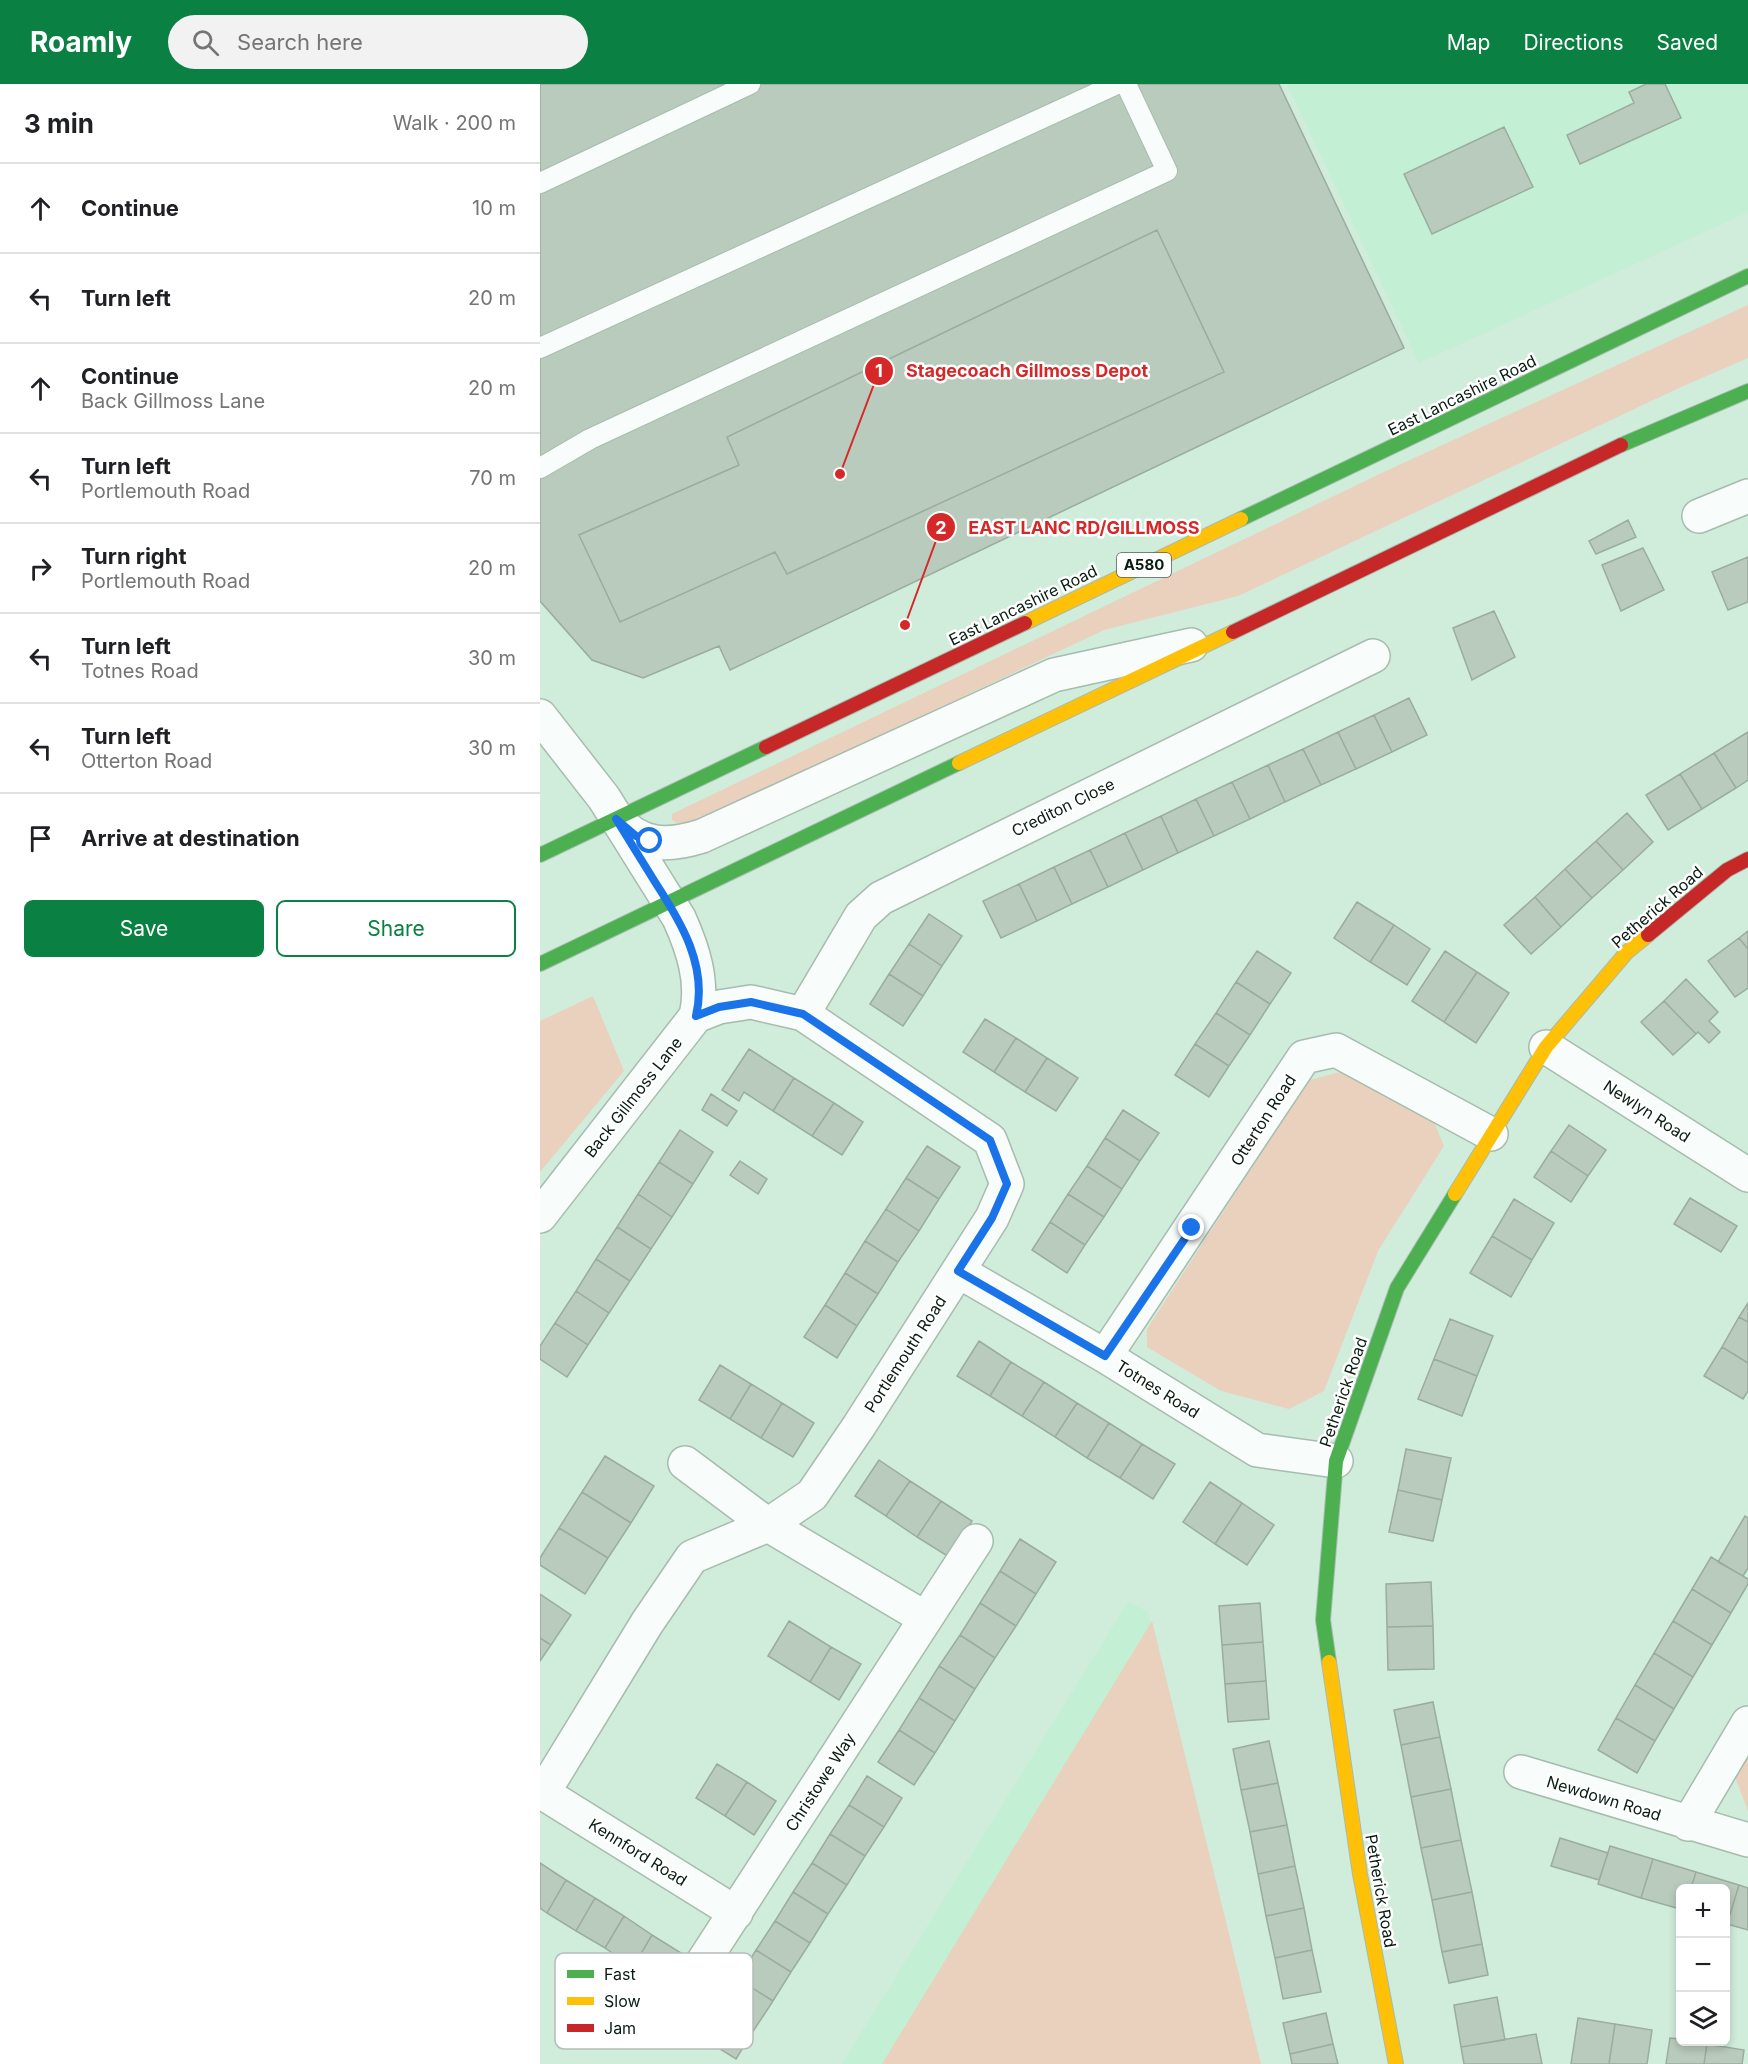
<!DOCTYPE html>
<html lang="en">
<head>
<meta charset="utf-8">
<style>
	:root { --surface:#fff; --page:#f2f2f2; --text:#202124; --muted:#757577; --line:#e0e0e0; --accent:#0b8043 }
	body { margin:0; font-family:Inter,sans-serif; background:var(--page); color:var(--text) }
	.controls { position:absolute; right:18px; bottom:18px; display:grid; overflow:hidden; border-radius:9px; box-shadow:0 3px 9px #0003 }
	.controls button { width:54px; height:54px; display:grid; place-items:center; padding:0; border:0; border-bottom:2px solid var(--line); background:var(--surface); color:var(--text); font:30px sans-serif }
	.stop { position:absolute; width:18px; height:18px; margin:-14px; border:4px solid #1a73e8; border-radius:50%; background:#fff }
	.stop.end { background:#1a73e8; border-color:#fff; box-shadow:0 2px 6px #0008 }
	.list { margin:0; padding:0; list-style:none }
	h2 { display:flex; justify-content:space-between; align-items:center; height:78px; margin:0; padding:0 24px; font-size:26px }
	h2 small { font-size:20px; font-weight:400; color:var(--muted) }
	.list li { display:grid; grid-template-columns:39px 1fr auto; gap:18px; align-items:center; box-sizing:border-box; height:90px; padding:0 24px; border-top:2px solid var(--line) }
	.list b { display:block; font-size:22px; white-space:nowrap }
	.list p { margin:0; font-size:20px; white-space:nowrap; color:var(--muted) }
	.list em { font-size:20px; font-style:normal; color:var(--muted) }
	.actions { display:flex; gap:12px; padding:18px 24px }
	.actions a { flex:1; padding:14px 0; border:2px solid var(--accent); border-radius:9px; text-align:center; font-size:21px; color:var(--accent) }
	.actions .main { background:var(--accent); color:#fff }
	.icon { flex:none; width:33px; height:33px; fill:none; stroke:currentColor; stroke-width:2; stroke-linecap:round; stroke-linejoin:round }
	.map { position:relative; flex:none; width:1208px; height:1980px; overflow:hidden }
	header { display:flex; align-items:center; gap:36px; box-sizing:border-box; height:84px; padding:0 30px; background:var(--accent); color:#fff }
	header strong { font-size:28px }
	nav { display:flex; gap:33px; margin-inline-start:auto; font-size:21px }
	.search { width:420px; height:54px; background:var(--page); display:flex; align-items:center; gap:15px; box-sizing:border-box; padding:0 21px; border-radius:33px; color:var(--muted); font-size:22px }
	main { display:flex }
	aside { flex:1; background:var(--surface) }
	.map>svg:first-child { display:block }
</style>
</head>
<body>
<header>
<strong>Roamly</strong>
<div class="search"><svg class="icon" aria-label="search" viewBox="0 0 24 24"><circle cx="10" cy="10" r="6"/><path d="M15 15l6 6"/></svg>Search here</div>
<nav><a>Map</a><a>Directions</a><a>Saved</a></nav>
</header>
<main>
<aside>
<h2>3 min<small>Walk · 200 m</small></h2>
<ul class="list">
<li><svg class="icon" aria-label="ahead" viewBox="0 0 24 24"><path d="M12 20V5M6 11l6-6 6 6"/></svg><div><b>Continue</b></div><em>10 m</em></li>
<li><svg class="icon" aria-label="left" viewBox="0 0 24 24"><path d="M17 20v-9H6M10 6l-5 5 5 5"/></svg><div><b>Turn left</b></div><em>20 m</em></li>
<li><svg class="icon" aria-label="ahead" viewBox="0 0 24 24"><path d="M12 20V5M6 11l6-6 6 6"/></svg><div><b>Continue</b><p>Back Gillmoss Lane</p></div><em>20 m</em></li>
<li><svg class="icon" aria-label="left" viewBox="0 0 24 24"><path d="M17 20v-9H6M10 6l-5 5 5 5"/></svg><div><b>Turn left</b><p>Portlemouth Road</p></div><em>70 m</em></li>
<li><svg class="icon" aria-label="right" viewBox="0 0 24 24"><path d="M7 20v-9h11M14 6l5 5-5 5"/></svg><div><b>Turn right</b><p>Portlemouth Road</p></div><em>20 m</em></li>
<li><svg class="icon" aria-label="left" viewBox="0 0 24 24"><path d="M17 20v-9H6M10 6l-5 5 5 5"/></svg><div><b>Turn left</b><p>Totnes Road</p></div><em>30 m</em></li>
<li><svg class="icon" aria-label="left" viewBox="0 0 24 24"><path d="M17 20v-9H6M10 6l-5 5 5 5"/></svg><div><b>Turn left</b><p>Otterton Road</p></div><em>30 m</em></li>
<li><svg class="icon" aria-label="arrive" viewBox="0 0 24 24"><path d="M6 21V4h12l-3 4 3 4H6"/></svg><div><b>Arrive at destination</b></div></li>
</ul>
<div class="actions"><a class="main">Save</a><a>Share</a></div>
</aside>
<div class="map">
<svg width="1208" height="1980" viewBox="0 0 1208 1980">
	<rect width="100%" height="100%" fill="#d0ecdb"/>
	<path fill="#c3efd4" d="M747,0h461v128l-329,151z
		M588,1518l20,10 92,452h-398z"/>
	<path fill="#e9d1bd" d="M1208,221v53l-67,29 -443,209 -134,34 -406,192c-9,1 -19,4 -26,-2v-6l716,-344z
		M53,912l31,75 -84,101v-151z
		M809,986l85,52 10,24 -66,105 -54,140 -35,18 -68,-18 -74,-44v-18l162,-249z
		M612,1537l109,443h-379z
		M1208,1671v56l-13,-34z"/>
	<path fill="#b9cbbc" stroke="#9aac9d" stroke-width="1.5" d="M0,0h739l125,264 -674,322 -11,-24 -76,32 -51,-18 -52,-59z
		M1106,0h19l16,34 -101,46 -13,-29 67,-32 -5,-11z
		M964,43l29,60 -101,47 -28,-60z
		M617,146l67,142 -437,202 -12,-22 -155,70 -41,-87 160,-70 -12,-28z
		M1088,436l8,17 -40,17 -7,-13z
		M1103,464l21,42 -43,21 -19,-46z
		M1208,473v45l-20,8 -16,-38z
		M954,527l21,46 -43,23 -19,-52z
		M869,614l18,37 -35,17 -18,-37z
		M834,631l18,37 -36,17 -18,-37z
		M798,648l18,37 -35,16 -18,-36z
		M1208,648v48l-12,8 -22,-35z
		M763,665l18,36 -36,17 -17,-37z
		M1174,669l22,35 -34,21 -22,-35z
		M728,681l17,37 -35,17 -18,-37z
		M1140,690l22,35 -34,21 -22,-35z
		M692,698l18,37 -36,17 -18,-37z
		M656,715l18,37 -36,17 -17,-37z
		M1087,729l26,29 -30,28 -27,-29z
		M621,732l17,37 -35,17 -18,-37z
		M585,749l18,37 -35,17 -18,-37z
		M1056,757l27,29 -31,28 -27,-29z
		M550,766l18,37 -36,17 -18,-37z
		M514,783l18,37 -35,17 -18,-37z
		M1025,785l27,29 -31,29 -26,-30z
		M479,800l18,37 -36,17 -18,-37z
		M995,813l26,30 -30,27 -27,-29z
		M817,818l37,23 -24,37 -36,-24z
		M389,830l33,22 -20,30 -33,-22z
		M854,841l36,24 -23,36 -37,-23z
		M1208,847v18l-9,-11z
		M1199,854l9,11v39l-13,9 -27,-36z
		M369,860l33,22 -19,30 -34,-22z
		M717,867l34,22 -21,31 -34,-22z
		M905,867l32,21 -33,50 -32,-21z
		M937,888l32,21 -33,50 -32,-21z
		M349,890l34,22 -20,30 -33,-22z
		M1146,895l32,33 -9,9 11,11 -11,11 -11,-11 -2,2 -32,-33z
		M696,898l34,22 -20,31 -34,-22z
		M1124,917l32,33 -23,21 -32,-33z
		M676,929l34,22 -21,31 -34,-22z
		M445,935l31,19 -22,34 -31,-20z
		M476,954l31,20 -22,34 -31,-20z
		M655,960l34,22 -20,31 -34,-22z
		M209,965l45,29 -21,33 -29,-19 -5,9 -17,-11z
		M507,974l31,20 -22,33 -31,-19z
		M254,994l40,25 -22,33 -39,-25z
		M171,1010l26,17 -10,15 -25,-16z
		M294,1019l29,19 -21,33 -30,-19z
		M583,1026l36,23 -19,28 -35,-23z
		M1029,1041l37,25 -18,26 -37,-25z
		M140,1046l33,22 -20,32 -34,-22z
		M565,1054l35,23 -18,28 -35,-23z
		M387,1062l33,21 -21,32 -33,-21z
		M1011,1067l37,25 -17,26 -37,-25z
		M200,1077l27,18 -9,15 -28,-19z
		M119,1078l34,22 -21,33 -34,-23z
		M547,1082l35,23 -18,28 -36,-23z
		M366,1094l33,21 -20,32 -33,-22z
		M98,1110l34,23 -21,32 -34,-22z
		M528,1110l36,23 -19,28 -35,-23z
		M1150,1114l47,28 -16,26 -47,-28z
		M974,1115l40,24 -22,37 -40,-24z
		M346,1125l33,22 -21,31 -33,-21z
		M510,1138l35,23 -18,28 -35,-23z
		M77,1143l34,22 -21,32 -34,-22z
		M952,1152l40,24 -21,37 -41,-24z
		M325,1157l33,21 -20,32 -33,-21z
		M56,1175l34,22 -21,32 -33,-22z
		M305,1189l33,21 -21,32 -32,-21z
		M36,1207l33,22 -21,32 -33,-22z
		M1208,1219v19l-9,-5z
		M285,1221l32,21 -20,32 -33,-21z
		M1199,1233l9,5v41l-26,-16z
		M910,1235l43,17 -16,40 -43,-17z
		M15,1239l33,22 -21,32 -27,-18v-13z
		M439,1257l32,21 -21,34 -33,-20z
		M1182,1263l26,16v28l-5,8 -39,-23z
		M894,1275l43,17 -15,40 -44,-17z
		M471,1278l33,20 -22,34 -32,-20z
		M180,1281l31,19 -21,35 -31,-19z
		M504,1298l33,21 -22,34 -33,-21z
		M211,1300l31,19 -21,35 -31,-19z
		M242,1319l32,20 -21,34 -32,-19z
		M537,1319l32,20 -22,35 -32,-21z
		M569,1339l33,21 -22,34 -33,-20z
		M602,1360l33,20 -22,35 -33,-21z
		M866,1365l45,9 -9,42 -44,-10z
		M65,1372l49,30 -23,37 -49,-31z
		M339,1376l31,21 -24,35 -31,-20z
		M370,1397l31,20 -24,36 -31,-21z
		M670,1398l32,21 -27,41 -32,-22z
		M858,1406l44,10 -9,41 -44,-9z
		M42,1408l49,31 -23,35 -49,-30z
		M401,1417l31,20 -23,36 -32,-20z
		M702,1419l32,22 -27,40 -32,-21z
		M1205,1432l3,2v50l-5,8 -25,-14z
		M19,1444l49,30 -23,36 -45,-29v-7z
		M480,1455l36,23 -20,32 -36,-23z
		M1171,1473l37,22v5l-17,29 -39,-24z
		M460,1487l36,23 -20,32 -36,-23z
		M891,1498l2,44 -46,1 -1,-43z
		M1152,1505l39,24 -19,32 -39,-24z
		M0,1510l31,21 -20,30 -11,-7z
		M440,1519l36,23 -21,32 -35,-23z
		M720,1519l3,39 -41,3 -3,-39z
		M249,1537l42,26 -21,35 -42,-26z
		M1133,1537l39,24 -19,32 -39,-24z
		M893,1542l1,43 -46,1 -1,-43z
		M420,1551l35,23 -20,31 -36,-23z
		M0,1554l11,7 -11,16z
		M723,1558l3,39 -41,3 -3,-39z
		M291,1563l30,17 -22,36 -29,-18z
		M1114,1569l39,24 -19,32 -39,-24z
		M399,1582l36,23 -20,32 -36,-23z
		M726,1597l3,38 -41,3 -3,-38z
		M1095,1601l39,24 -19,32 -39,-23z
		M379,1614l36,23 -20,32 -36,-23z
		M893,1618l7,35 -39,8 -7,-35z
		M1076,1634l39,23 -18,32 -39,-23z
		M359,1646l36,23 -21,32 -36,-23z
		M900,1653l11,52 -40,8 -10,-52z
		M729,1657l9,42 -37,7 -8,-41z
		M177,1680l30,18 -22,34 -29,-18z
		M327,1692l35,22 -18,29 -35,-22z
		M207,1698l29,19 -22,34 -29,-19z
		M738,1699l9,42 -37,7 -9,-42z
		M911,1705l10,51 -40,8 -10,-51z
		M309,1721l35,22 -19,29 -35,-22z
		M747,1741l8,41 -37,8 -8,-42z
		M290,1750l35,22 -18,29 -35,-22z
		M1020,1754l48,15 -9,27 -48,-14z
		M921,1756l11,52 -40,8 -11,-52z
		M1070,1762l43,13 -12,39 -43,-14z
		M1113,1775l43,13 -5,16h-11v21l-39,-11z
		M0,1779l26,17 -19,33 -7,-5z
		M272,1779l35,22 -19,29 -35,-22z
		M755,1782l9,42 -38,8 -8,-42z
		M1156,1788l43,13 -12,39 -1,-1v-35h-35z
		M26,1796l29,18 -19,33 -29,-18z
		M1199,1801l9,3v42l-21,-6z
		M253,1808l35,22 -18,29 -35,-22z
		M932,1808l10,52 -40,8 -10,-52z
		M55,1814l29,18 -19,32 -29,-17z
		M764,1824l8,42 -37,8 -9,-42z
		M84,1832l28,19 -19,32 -28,-19z
		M235,1837l35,22 -19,29 -35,-22z
		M112,1851l29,18 -18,32 -30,-18z
		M942,1860l6,31 -39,8 -7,-31z
		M216,1866l35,22 -18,29 -35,-22z
		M772,1866l9,42 -38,7 -8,-41z
		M198,1895l35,22 -19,29 -35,-22z
		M957,1913l8,43 -44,7 -7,-42z
		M179,1924l35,22 -18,29 -35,-22z
		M786,1929l7,31 -43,10 -7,-31z
		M1038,1934l37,6 -6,40h-38z
		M1075,1940l37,6 -5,34h-38z
		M996,1950l6,30h-78l-3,-17z
		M1130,1954l10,1v3l27,2 -3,20h-38z
		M793,1960l5,20h-46l-2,-10z
		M1167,1960l37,6 -2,14h-38z"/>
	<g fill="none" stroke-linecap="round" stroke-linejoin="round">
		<defs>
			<path id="lane" d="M0,99l210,-99
				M0,264l577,-264
				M0,384l50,-29 577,-268 -41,-87"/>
			<path id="street" d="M1159,432l49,-20
				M0,632l64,82 75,120c14,31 25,64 17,98l-156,200
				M76,735c26,28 51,28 86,17l352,-161 137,-30
				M263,930l58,-98 20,-18 492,-242
				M1006,963l202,128
				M418,1187l147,85 152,94 79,11
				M565,1272l199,-299 32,-7 155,84
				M145,1379l83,62 157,93
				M981,1688l227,68
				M0,1707l196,122
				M3,1709l104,-170 45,-66 76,-32 44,-30 47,-69 133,-208 15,-34 -17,-44 -187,-126 -52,-12 -32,5 -23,9
				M1148,1740l60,-101
				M124,1938l312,-481"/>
			<path id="fast" d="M1081,361l127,-54
				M701,435l507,-243
				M0,771l226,-108
				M0,880l419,-201
				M789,1578l-6,-42 13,-159 61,-173 58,-94"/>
			<path id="slow" d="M485,539l216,-104
				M419,679l274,-131
				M915,1110l91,-147 81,-95 21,-17
				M789,1578l31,212 36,190"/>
			<path id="jam" d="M693,548l388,-187
				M226,663l259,-124
				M1108,851l79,-65 21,-11"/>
		</defs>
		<use href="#lane" stroke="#a6bcaf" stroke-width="22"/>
		<use href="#street" stroke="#a6bcaf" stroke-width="36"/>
		<use href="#fast" stroke="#a6bcaf" stroke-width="16"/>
		<use href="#slow" stroke="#a6bcaf" stroke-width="16"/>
		<use href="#jam" stroke="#a6bcaf" stroke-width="16"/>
		<use href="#lane" stroke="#f8fcfa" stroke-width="20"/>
		<use href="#street" stroke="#f8fcfa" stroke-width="33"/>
		<use href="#fast" stroke="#4caf50" stroke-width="14"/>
		<use href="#slow" stroke="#ffc107" stroke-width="14"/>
		<use href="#jam" stroke="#c62828" stroke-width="14"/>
	</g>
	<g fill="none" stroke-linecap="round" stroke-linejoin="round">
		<path stroke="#1a73e8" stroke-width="8" d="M110,757l-14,-5 -20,-17c13,21 26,42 39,63 26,40 53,84 41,134l23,-9 32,-5 52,12 187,126 17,44 -15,34 -34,53 147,85 87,-128"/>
	</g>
	<g text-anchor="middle" stroke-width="5" stroke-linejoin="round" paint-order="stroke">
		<rect fill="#fff" stroke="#536059" stroke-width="1.5" x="577" y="469" width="54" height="24" rx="4.5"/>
		<g font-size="15" font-weight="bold" fill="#091c12">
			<text x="604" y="486">A580</text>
		</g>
		<g font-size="16" fill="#091c12" stroke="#fff">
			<text transform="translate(922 311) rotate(-26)" y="6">East Lancashire Road</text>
			<text transform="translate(483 521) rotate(-26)" y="6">East Lancashire Road</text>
			<text transform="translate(523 723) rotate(-26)" y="6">Crediton Close</text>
			<text transform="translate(1117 823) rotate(-41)" y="6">Petherick Road</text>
			<text transform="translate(93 1013) rotate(-52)" y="6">Back Gillmoss Lane</text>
			<text transform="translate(1107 1027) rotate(33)" y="6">Newlyn Road</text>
			<text transform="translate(723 1036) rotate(-57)" y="6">Otterton Road</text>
			<text transform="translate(365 1270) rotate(-57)" y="6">Portlemouth Road</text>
			<text transform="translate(618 1305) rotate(32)" y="6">Totnes Road</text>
			<text transform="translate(803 1308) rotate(-71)" y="6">Petherick Road</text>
			<text transform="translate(280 1698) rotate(-57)" y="6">Christowe Way</text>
			<text transform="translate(1064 1714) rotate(17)" y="6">Newdown Road</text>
			<text transform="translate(98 1768) rotate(32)" y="6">Kennford Road</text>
			<text transform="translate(841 1807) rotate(80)" y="6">Petherick Road</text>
		</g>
	</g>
	<rect x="15" y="1869" width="198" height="96" rx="9" fill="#fff" stroke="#b5bbb8" stroke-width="1.5"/>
	<rect x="27" y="1886" width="27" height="8" fill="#4caf50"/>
	<rect x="27" y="1913" width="27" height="8" fill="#ffc107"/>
	<rect x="27" y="1940" width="27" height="8" fill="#c62828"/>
	<g font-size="16" fill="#091c12">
		<text x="64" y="1896">Fast</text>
		<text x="64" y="1923">Slow</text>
		<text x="64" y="1950">Jam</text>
	</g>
	<path fill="none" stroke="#d62828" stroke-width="2" d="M300 390L339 287M365 541L401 443"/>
	<g fill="#d62828" stroke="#fff" stroke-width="2">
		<circle cx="300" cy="390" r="6"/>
		<circle cx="365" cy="541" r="6"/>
		<circle cx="339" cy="287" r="15"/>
		<circle cx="401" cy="443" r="15"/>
	</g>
	<g font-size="18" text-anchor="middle" font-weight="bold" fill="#fff">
		<text x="339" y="293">1</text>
		<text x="401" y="450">2</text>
	</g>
	<g font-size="18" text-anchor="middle" font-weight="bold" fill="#d62828" stroke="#fff" stroke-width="5" stroke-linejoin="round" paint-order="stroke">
		<text x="487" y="293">Stagecoach Gillmoss Depot</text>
		<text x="544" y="450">EAST LANC RD/GILLMOSS</text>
	</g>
</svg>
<div class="controls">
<button>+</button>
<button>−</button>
<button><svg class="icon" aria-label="layers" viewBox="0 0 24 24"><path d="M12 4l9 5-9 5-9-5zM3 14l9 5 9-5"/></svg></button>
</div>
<div class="stop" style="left:110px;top:757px"></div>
<div class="stop end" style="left:652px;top:1144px"></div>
</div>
</main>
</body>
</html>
